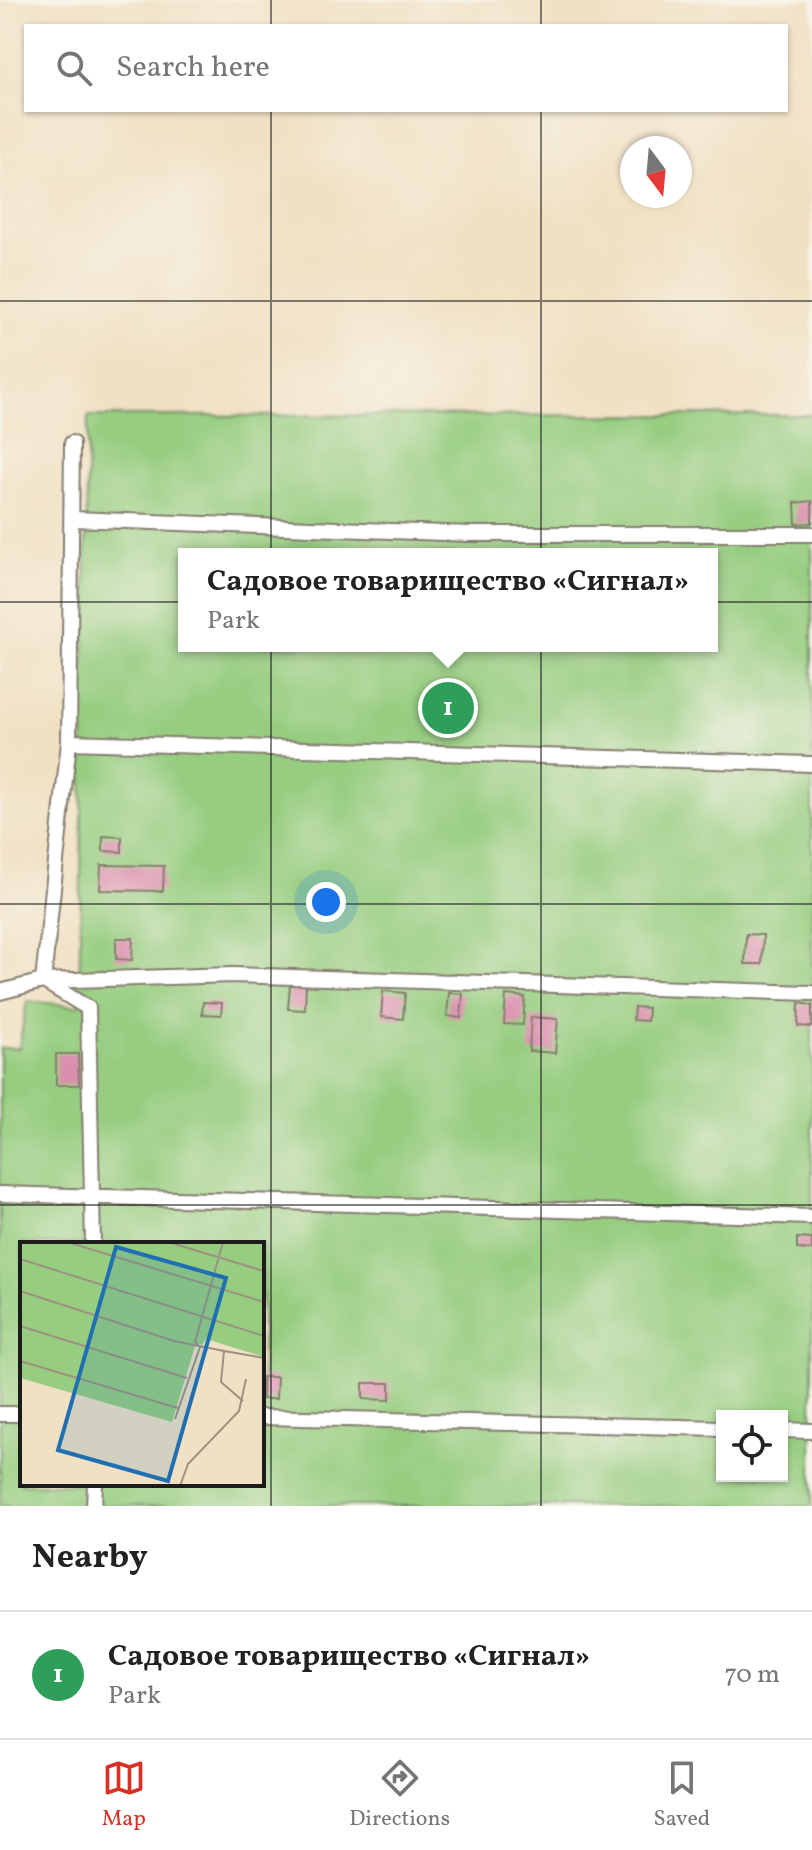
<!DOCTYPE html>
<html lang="en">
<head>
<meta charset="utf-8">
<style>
	:root { --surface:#fff; --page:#f6f6f6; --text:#222; --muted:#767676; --line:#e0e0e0; --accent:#d93025 }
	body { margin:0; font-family:Vollkorn,serif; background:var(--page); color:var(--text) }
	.controls { position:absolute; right:24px; bottom:24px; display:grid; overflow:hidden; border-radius:0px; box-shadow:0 2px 6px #0004 }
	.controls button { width:72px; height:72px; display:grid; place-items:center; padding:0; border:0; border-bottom:2px solid var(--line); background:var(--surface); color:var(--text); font:40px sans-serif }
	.compass { position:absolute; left:620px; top:136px; width:72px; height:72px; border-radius:50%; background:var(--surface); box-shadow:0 2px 6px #0004; rotate:164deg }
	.you { position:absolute; left:326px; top:902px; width:28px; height:28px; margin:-20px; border:6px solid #fff; border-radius:50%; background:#1a73e8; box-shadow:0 0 0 12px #1a73e833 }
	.badge { display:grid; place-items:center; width:52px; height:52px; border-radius:50%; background:var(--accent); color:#fff; font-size:26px; font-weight:700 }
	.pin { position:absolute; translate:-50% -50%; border:4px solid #fff; box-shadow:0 2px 8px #0006 }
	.popup { position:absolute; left:178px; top:548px; width:540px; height:104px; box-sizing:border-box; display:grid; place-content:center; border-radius:0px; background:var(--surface); filter:drop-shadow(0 2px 6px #0005); font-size:26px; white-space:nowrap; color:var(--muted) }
	.popup b { font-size:30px; color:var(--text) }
	.popup::after { content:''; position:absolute; left:50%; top:100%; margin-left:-16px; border:16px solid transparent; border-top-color:var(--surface) }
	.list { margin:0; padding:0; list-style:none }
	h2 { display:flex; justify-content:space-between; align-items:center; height:104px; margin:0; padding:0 32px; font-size:34px }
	h2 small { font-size:26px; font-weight:400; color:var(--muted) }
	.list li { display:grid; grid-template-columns:52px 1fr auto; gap:24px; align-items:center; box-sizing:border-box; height:128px; padding:0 32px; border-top:2px solid var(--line) }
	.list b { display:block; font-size:30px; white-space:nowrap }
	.list p { margin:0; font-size:26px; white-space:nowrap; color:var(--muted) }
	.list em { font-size:26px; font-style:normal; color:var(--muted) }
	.icon { flex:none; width:44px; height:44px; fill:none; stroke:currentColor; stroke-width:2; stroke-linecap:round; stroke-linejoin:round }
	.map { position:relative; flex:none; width:812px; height:1506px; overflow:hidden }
	.search { position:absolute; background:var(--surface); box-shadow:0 2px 6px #0004; left:24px; right:24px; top:24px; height:88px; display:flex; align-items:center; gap:20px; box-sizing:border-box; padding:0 28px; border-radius:0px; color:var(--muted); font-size:30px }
	.sheet { height:232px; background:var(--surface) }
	nav { display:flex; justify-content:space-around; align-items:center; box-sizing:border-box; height:112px; border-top:2px solid var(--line); background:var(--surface); font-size:22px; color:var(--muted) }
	nav a { display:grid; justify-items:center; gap:4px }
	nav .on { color:var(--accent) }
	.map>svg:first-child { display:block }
</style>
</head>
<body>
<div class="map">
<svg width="812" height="1506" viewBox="0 0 812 1506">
	<rect width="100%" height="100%" fill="#f7f3e8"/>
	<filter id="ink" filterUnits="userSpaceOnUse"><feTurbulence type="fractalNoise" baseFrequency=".0125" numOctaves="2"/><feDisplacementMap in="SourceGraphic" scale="16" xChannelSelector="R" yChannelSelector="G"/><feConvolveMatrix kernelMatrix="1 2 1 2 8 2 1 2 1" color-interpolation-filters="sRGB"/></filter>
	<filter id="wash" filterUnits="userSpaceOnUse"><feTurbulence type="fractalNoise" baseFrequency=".006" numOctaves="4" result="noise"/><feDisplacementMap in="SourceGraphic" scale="32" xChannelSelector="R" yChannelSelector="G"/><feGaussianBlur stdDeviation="1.8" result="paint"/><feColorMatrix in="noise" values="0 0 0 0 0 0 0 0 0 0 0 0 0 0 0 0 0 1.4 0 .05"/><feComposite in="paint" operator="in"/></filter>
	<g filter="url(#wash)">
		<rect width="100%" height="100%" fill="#f1e1c4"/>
		<path fill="#96cd80" stroke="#59744e" stroke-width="2" fill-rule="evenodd" d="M812,415v1091h-812v-458h19l8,-47 52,5 9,-590zM184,554h528v92h-528zM22,1244h240v240h-240zM722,1416h60v60h-60z"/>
		<g id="blocks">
			<path fill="#db8fae" d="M812,501v22l-16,1 -1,-21z
				M103,836l19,1v15l-19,-1z
				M101,865l63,1 -1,25 -63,-1z
				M746,934l17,1 -1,29h-17z
				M116,938h17l-1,22 -16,-1z
				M290,984l16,1 -1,25 -17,-1z
				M383,991l22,2 -2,26 -22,-2z
				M449,993l14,1 -2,24 -14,-2z
				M506,995l19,2 -2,28 -19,-1z
				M203,1002l19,1 -1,12 -19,-1z
				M799,1003l13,2v22l-14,-1z
				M634,1007l14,1 -1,13 -14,-1z
				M531,1017l27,2 -3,34 -26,-2z
				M56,1054h22l1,31h-23z
				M797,1238l15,1v11l-15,-1z
				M262,1377h15l-1,22h-14z
				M363,1383h27v17l-27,-1z"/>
		</g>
	</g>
	<g filter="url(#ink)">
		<use href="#blocks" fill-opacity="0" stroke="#867e70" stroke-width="2"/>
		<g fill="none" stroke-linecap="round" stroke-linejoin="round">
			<defs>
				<path id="service" d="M73,519l397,15h342
					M69,742l743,22
					M43,981l26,-239 3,-299
					M44,981l44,27 5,236
					M0,992l43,-11 189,-6 580,18
					M0,1194l812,23
					M0,1414h22
					M262,1417l460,11
					M782,1430l30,1
					M94,1506l1,-22"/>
			</defs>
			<use href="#service" stroke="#867e70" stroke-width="18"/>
			<use href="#service" stroke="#fff" stroke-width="14"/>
		</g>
	</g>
	<path fill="none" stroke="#1c1c1c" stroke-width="2" stroke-opacity="0.55" d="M271,0v26M541,0v26M271,110v1396M541,110v1396M0,301h812M0,602h812M0,904h812M0,1205h812"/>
	<g transform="translate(20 1242)">
		<rect width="244" height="244" fill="#f1e1c4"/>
		<path d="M0,0h244v115l-58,-18 -4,6 -6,-2 -24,79 -152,-44z" fill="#96cd80"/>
		<path fill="none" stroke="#9c9281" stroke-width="2" d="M47,0l197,60M148,0l96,29M0,17l244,77M0,49l154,50 50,10M0,84l167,52M0,119l158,47M223,159l-22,-19 3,-31 40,7M155,177l25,-72 -5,-5 28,-100M160,244l8,-22 51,-53 7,-32"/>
		<path fill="#1f6fb2" fill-opacity="0.15" stroke="#1f6fb2" stroke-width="4" d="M96,5l110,31 -58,203 -110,-31z"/>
		<rect width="244" height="244" fill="none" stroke="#1c1c1c" stroke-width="4"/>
	</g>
</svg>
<div class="controls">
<button><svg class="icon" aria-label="locate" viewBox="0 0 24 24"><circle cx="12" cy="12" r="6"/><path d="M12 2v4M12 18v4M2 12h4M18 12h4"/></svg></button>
</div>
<svg class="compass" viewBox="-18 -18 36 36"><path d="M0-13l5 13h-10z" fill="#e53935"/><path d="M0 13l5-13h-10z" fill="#767676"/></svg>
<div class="you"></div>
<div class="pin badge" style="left:448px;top:708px;background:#2e9e5b">1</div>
<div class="popup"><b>Садовое товарищество «Сигнал»</b>Park</div>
<div class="search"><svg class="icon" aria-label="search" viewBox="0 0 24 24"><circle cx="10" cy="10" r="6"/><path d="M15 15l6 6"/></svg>Search here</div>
</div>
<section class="sheet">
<h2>Nearby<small></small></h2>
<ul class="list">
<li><span class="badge" style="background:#2e9e5b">1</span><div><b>Садовое товарищество «Сигнал»</b><p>Park</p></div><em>70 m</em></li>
</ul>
</section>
<nav>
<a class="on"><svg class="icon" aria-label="map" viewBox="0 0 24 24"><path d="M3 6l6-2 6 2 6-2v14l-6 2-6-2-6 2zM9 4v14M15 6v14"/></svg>Map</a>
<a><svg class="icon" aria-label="directions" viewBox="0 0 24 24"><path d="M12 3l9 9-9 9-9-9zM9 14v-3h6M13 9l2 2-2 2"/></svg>Directions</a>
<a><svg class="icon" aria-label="saved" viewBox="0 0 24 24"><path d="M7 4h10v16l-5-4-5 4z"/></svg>Saved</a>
</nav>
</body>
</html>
